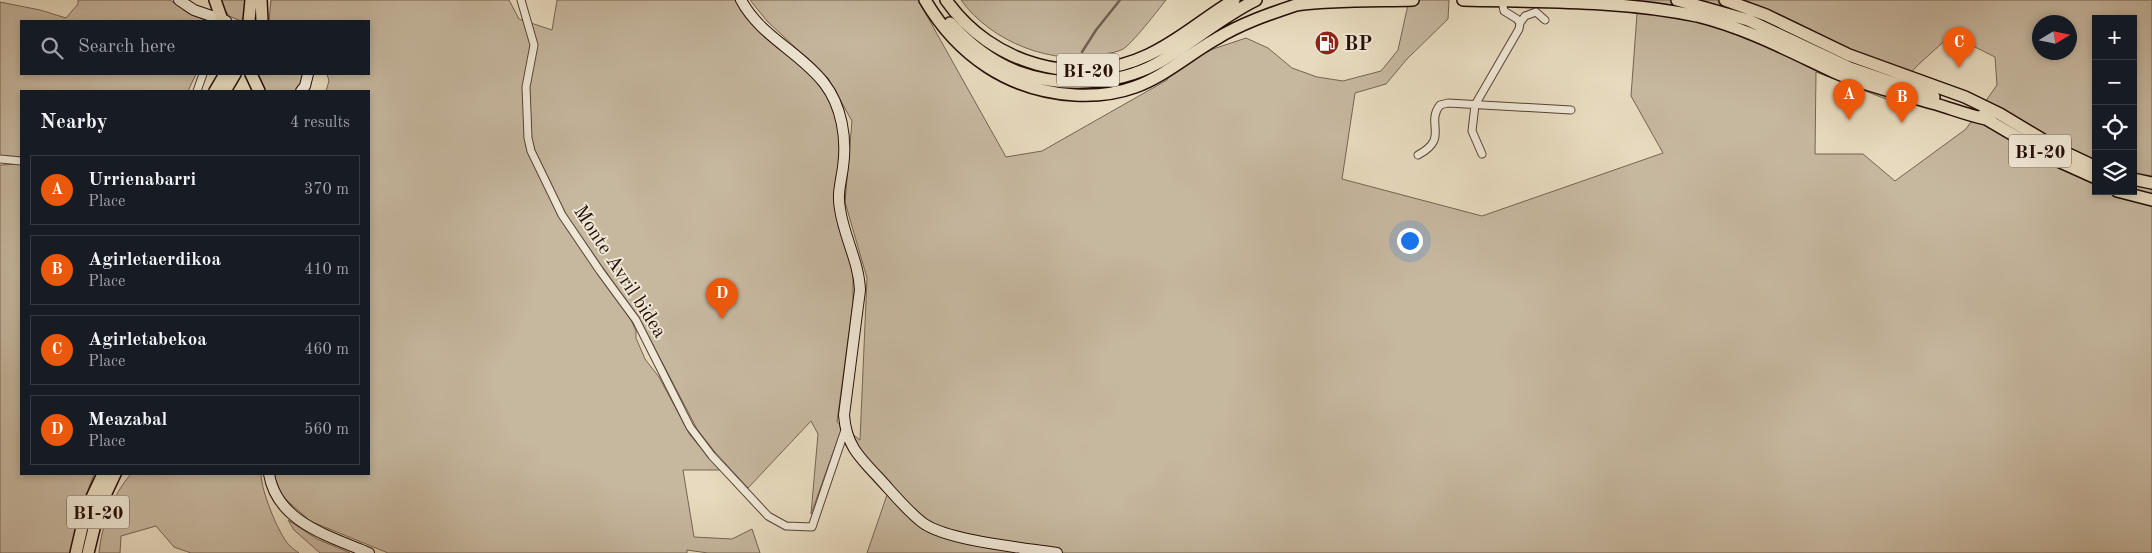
<!DOCTYPE html>
<html lang="en">
<head>
<meta charset="utf-8">
<style>
	:root { --surface:#171b24; --page:#20242c; --text:#f1f3f6; --muted:#9ea1a6; --line:#363941; --accent:#ea580c }
	body { margin:0; font-family:"Old Standard TT",serif; background:var(--page); color:var(--text) }
	.controls { position:absolute; right:15px; top:15px; display:grid; overflow:hidden; border-radius:0px; box-shadow:0 2px 8px #0003 }
	.controls button { width:45px; height:45px; display:grid; place-items:center; padding:0; border:0; border-bottom:1px solid var(--line); background:var(--surface); color:var(--text); font:25px sans-serif }
	.compass { position:absolute; left:2032px; top:15px; width:45px; height:45px; border-radius:50%; background:var(--surface); box-shadow:0 2px 8px #0003; rotate:80deg }
	.you { position:absolute; left:1409px; top:240px; width:18px; height:18px; margin:-12px; border:4px solid #fff; border-radius:50%; background:#1a73e8; box-shadow:0 0 0 8px #1a73e833 }
	.badge { display:grid; place-items:center; width:32px; height:32px; border-radius:50%; background:var(--accent); color:#fff; font-size:16px; font-weight:700 }
	.pin { position:absolute; translate:-50% -41px; filter:drop-shadow(0 1px 2px #0008) }
	.pin::after { content:''; position:absolute; top:26px; width:18px; height:15px; background:inherit; clip-path:polygon(0 0,100% 0,50% 100%) }
	.list { margin:0; padding:0; list-style:none }
	h2 { display:flex; justify-content:space-between; align-items:center; height:65px; margin:0; padding:0 20px; font-size:21px }
	h2 small { font-size:16px; font-weight:400; color:var(--muted) }
	.list li { display:grid; grid-template-columns:32px 1fr auto; gap:15px; align-items:center; box-sizing:border-box; height:70px; margin:0 10px 10px; padding:0 10px; border:1px solid var(--line); border-radius:0px }
	.list b { display:block; font-size:19px; white-space:nowrap }
	.list p { margin:0; font-size:16px; white-space:nowrap; color:var(--muted) }
	.list em { font-size:16px; font-style:normal; color:var(--muted) }
	.icon { flex:none; width:28px; height:28px; fill:none; stroke:currentColor; stroke-width:2; stroke-linecap:round; stroke-linejoin:round }
	.map { position:relative; flex:none; width:2152px; height:553px; overflow:hidden }
	.search { position:absolute; background:var(--surface); box-shadow:0 2px 8px #0003; left:20px; top:20px; width:350px; height:55px; display:flex; align-items:center; gap:12px; box-sizing:border-box; padding:0 18px; border-radius:0px; color:var(--muted); font-size:19px }
	.panel { position:absolute; background:var(--surface); box-shadow:0 2px 8px #0003; left:20px; top:90px; width:350px; height:385px; border-radius:0px }
	.map>svg:first-child { display:block }
</style>
</head>
<body>
<div class="map">
<svg width="2152" height="553" viewBox="0 0 2152 553">
	<rect width="100%" height="100%" fill="#e7dabe"/>
	<filter id="stains"><feTurbulence type="fractalNoise" baseFrequency=".004" numOctaves="4"/><feColorMatrix values="0 0 0 0 .2 0 0 0 0 .09 0 0 0 0 .02 0 0 0 .5 -.17"/></filter>
	<radialGradient id="worn" r=".72"><stop offset=".6" stop-color="#630" stop-opacity="0"/><stop offset="1" stop-color="#630" stop-opacity=".3"/></radialGradient>
	<path fill="#c6b79f" stroke="#766353" fill-rule="evenodd" d="M78,0h92l18,13 19,8h-186v53h175l-8,17h-167v66l-21,-1v-154l40,8 26,8 12,-14z
		M219,0h27l-1,15 -4,6 -12,-5z
		M271,0h238l10,19 5,2 7,24 -8,40 3,62 31,65 30,45 44,63 5,11v7l9,21 14,18 31,58 30,35h-37l11,67 38,2 20,-10 8,24h-52l-21,-3v3h-299l-78,-32 -28,-25 -10,-22h97v-383h-43l3,-10 -2,-7h42v-53h-100z
		M557,0h180l79,79 16,24 6,21 11,132 4,19v27l-16,120 23,18 7,-162 -22,-76 7,-81 -24,-43 -61,-57 -17,-21h168l88,157 36,-6 125,-71 8,-12 38,-19 33,-11 22,10 24,20 25,9 26,4 38,-10 17,-21 11,-50h40l-1,19 -41,40 -21,25 -31,9 -13,86 140,37 181,-63 -32,-57 7,-96h514v553h-1285l20,-58c-19,-20 -37,-37 -47,-62l-29,81 7,-80 -7,-13 -63,67 -34,-37 -17,-22 -56,-107 -75,-107 -31,-64c-6,-20 -9,-45 -6,-66 3,-27 12,-33 2,-62l21,7zM2096,19h37v172h-37zM2040,22h30v30h-30zM1951,35l44,22 2,28 -31,44 -71,52 -32,-27h-48l1,-82 70,27 33,-35z
		M961,0h205c-8,10 -34,44 -43,49 -5,3 -13,4 -19,5 -50,13 -113,-12 -143,-54z
		M257,74h47l-3,9 -6,8h-31z
		M21,164v310h73l-17,46 -6,33h-71v-388z
		M131,474h130c0,16 17,59 28,71 3,3 7,6 10,8h-108l-17,-6 -18,-21 -35,10 -1,17h-21c3,-29 13,-57 32,-79z
		M288,520l29,19 33,14h-30l-26,-23z"/>
	<g fill="none" stroke-linecap="round" stroke-linejoin="round">
		<path stroke="#725f50" stroke-width="2.5" d="M1082,52l14,-22 24,-30"/>
		<defs>
			<path id="street" d="M521,0l13,45 -8,42 2,51 3,13 31,64 38,56 36,49 54,107 22,29 56,60 18,10 26,1 33,-97
				M1520,23l5,-7 11,-4 9,8
				M197,91l6,-17
				M1482,154l-10,-23 3,-26 44,-76 1,-6 -3,-4 -13,-8 -2,-10
				M1418,155c32,-17 7,-31 22,-50l8,-2 123,7
				M0,159l21,2"/>
			<path id="secondary" d="M179,0l15,10 32,11
				M741,0c19,36 59,52 83,83 18,23 23,56 19,84 -2,15 -6,27 -3,42 4,28 19,53 20,81l-16,125c2,29 14,41 34,62 14,15 29,34 45,46 25,18 102,25 134,30
				M301,91l4,-5 3,-12
				M269,474c8,48 60,62 100,79"/>
			<path id="primary" d="M215,0l7,20
				M261,0l1,21
				M925,0c33,56 84,91 150,95 20,1 41,-1 60,-8 30,-11 53,-32 81,-48 24,-15 53,-25 80,-34 33,-5 82,-4 117,-5
				M946,0c45,64 130,89 202,55 31,-14 57,-38 86,-55
				M1463,0c77,2 158,0 234,16 49,12 92,35 137,56 31,14 65,21 98,31 18,5 35,12 54,16
				M1677,0l71,20 102,48 84,29
				M1725,0l41,15 83,40 116,42 35,17 60,36 36,17
				M249,21l2,-21
				M950,23c19,21 42,39 68,49 43,16 99,13 138,-8 35,-20 65,-47 100,-64
				M251,74l8,17
				M215,91l10,-17
				M225,91l10,-17
				M1981,116l75,44 40,18
				M2133,179l19,4
				M2117,191l35,9
				M76,553l10,-43 17,-36
				M88,553l11,-45 16,-34"/>
		</defs>
		<use href="#street" stroke="#564235" stroke-width="9"/>
		<use href="#secondary" stroke="#260f07" stroke-width="12"/>
		<use href="#primary" stroke="#260f07" stroke-width="14"/>
		<use href="#street" stroke="#efe7d5" stroke-width="7"/>
		<use href="#secondary" stroke="#efe7d5" stroke-width="10"/>
		<use href="#primary" stroke="#e7dabe" stroke-width="11"/>
	</g>
	<defs>
		<symbol id="fuel-disc" viewBox="-11 -11 22 22"><circle r="9.5" fill="#8f2418" stroke="#efe7d5"/><path d="M-5.5-6h7V0h2V4h1.3V-2.5L3-4.5l.8-.8L6-3V5H2.5V1h-1V6h-7ZM-4.2-4.7v3.2H.2V-4.7Z" fill="#fff"/></symbol>
	</defs>
	<g fill-rule="evenodd">
		<use href="#fuel-disc" x="1313" y="29" width="28" height="28"/>
	</g>
	<g text-anchor="middle" stroke-width="4" stroke-linejoin="round" paint-order="stroke">
		<g fill="#efe7d5" stroke="#625045" stroke-width="1">
			<rect x="1057" y="53.5" width="62" height="33" rx="4"/>
			<rect x="2009" y="134.5" width="62" height="33" rx="4"/>
			<rect x="67" y="495.5" width="62" height="33" rx="4"/>
		</g>
		<g font-size="19" font-weight="bold" fill="#260f07">
			<text x="1088" y="77">BI-20</text>
			<text x="2040" y="158">BI-20</text>
			<text x="98" y="519">BI-20</text>
		</g>
		<g font-size="20" font-weight="bold" fill="#260f07" stroke="#efe7d5" text-anchor="start">
			<text x="1344" y="50">BP</text>
		</g>
		<g font-size="20" fill="#260f07" stroke="#efe7d5">
			<text transform="translate(621 271) rotate(57)" y="7">Monte Avril bidea</text>
		</g>
	</g>
	<rect width="100%" height="100%" filter="url(#stains)"/>
	<rect width="100%" height="100%" fill="url(#worn)"/>
</svg>
<div class="controls">
<button>+</button>
<button>−</button>
<button><svg class="icon" aria-label="locate" viewBox="0 0 24 24"><circle cx="12" cy="12" r="6"/><path d="M12 2v4M12 18v4M2 12h4M18 12h4"/></svg></button>
<button><svg class="icon" aria-label="layers" viewBox="0 0 24 24"><path d="M12 4l9 5-9 5-9-5zM3 14l9 5 9-5"/></svg></button>
</div>
<svg class="compass" viewBox="-18 -18 36 36"><path d="M0-13l5 13h-10z" fill="#e53935"/><path d="M0 13l5-13h-10z" fill="#9ea1a6"/></svg>
<div class="you"></div>
<div class="pin badge" style="left:1849px;top:120px">A</div>
<div class="pin badge" style="left:1902px;top:123px">B</div>
<div class="pin badge" style="left:1959px;top:68px">C</div>
<div class="pin badge" style="left:722px;top:319px">D</div>
<div class="search"><svg class="icon" aria-label="search" viewBox="0 0 24 24"><circle cx="10" cy="10" r="6"/><path d="M15 15l6 6"/></svg>Search here</div>
<section class="panel">
<h2>Nearby<small>4 results</small></h2>
<ul class="list">
<li><span class="badge">A</span><div><b>Urrienabarri</b><p>Place</p></div><em>370 m</em></li>
<li><span class="badge">B</span><div><b>Agirletaerdikoa</b><p>Place</p></div><em>410 m</em></li>
<li><span class="badge">C</span><div><b>Agirletabekoa</b><p>Place</p></div><em>460 m</em></li>
<li><span class="badge">D</span><div><b>Meazabal</b><p>Place</p></div><em>560 m</em></li>
</ul>
</section>
</div>
</body>
</html>
